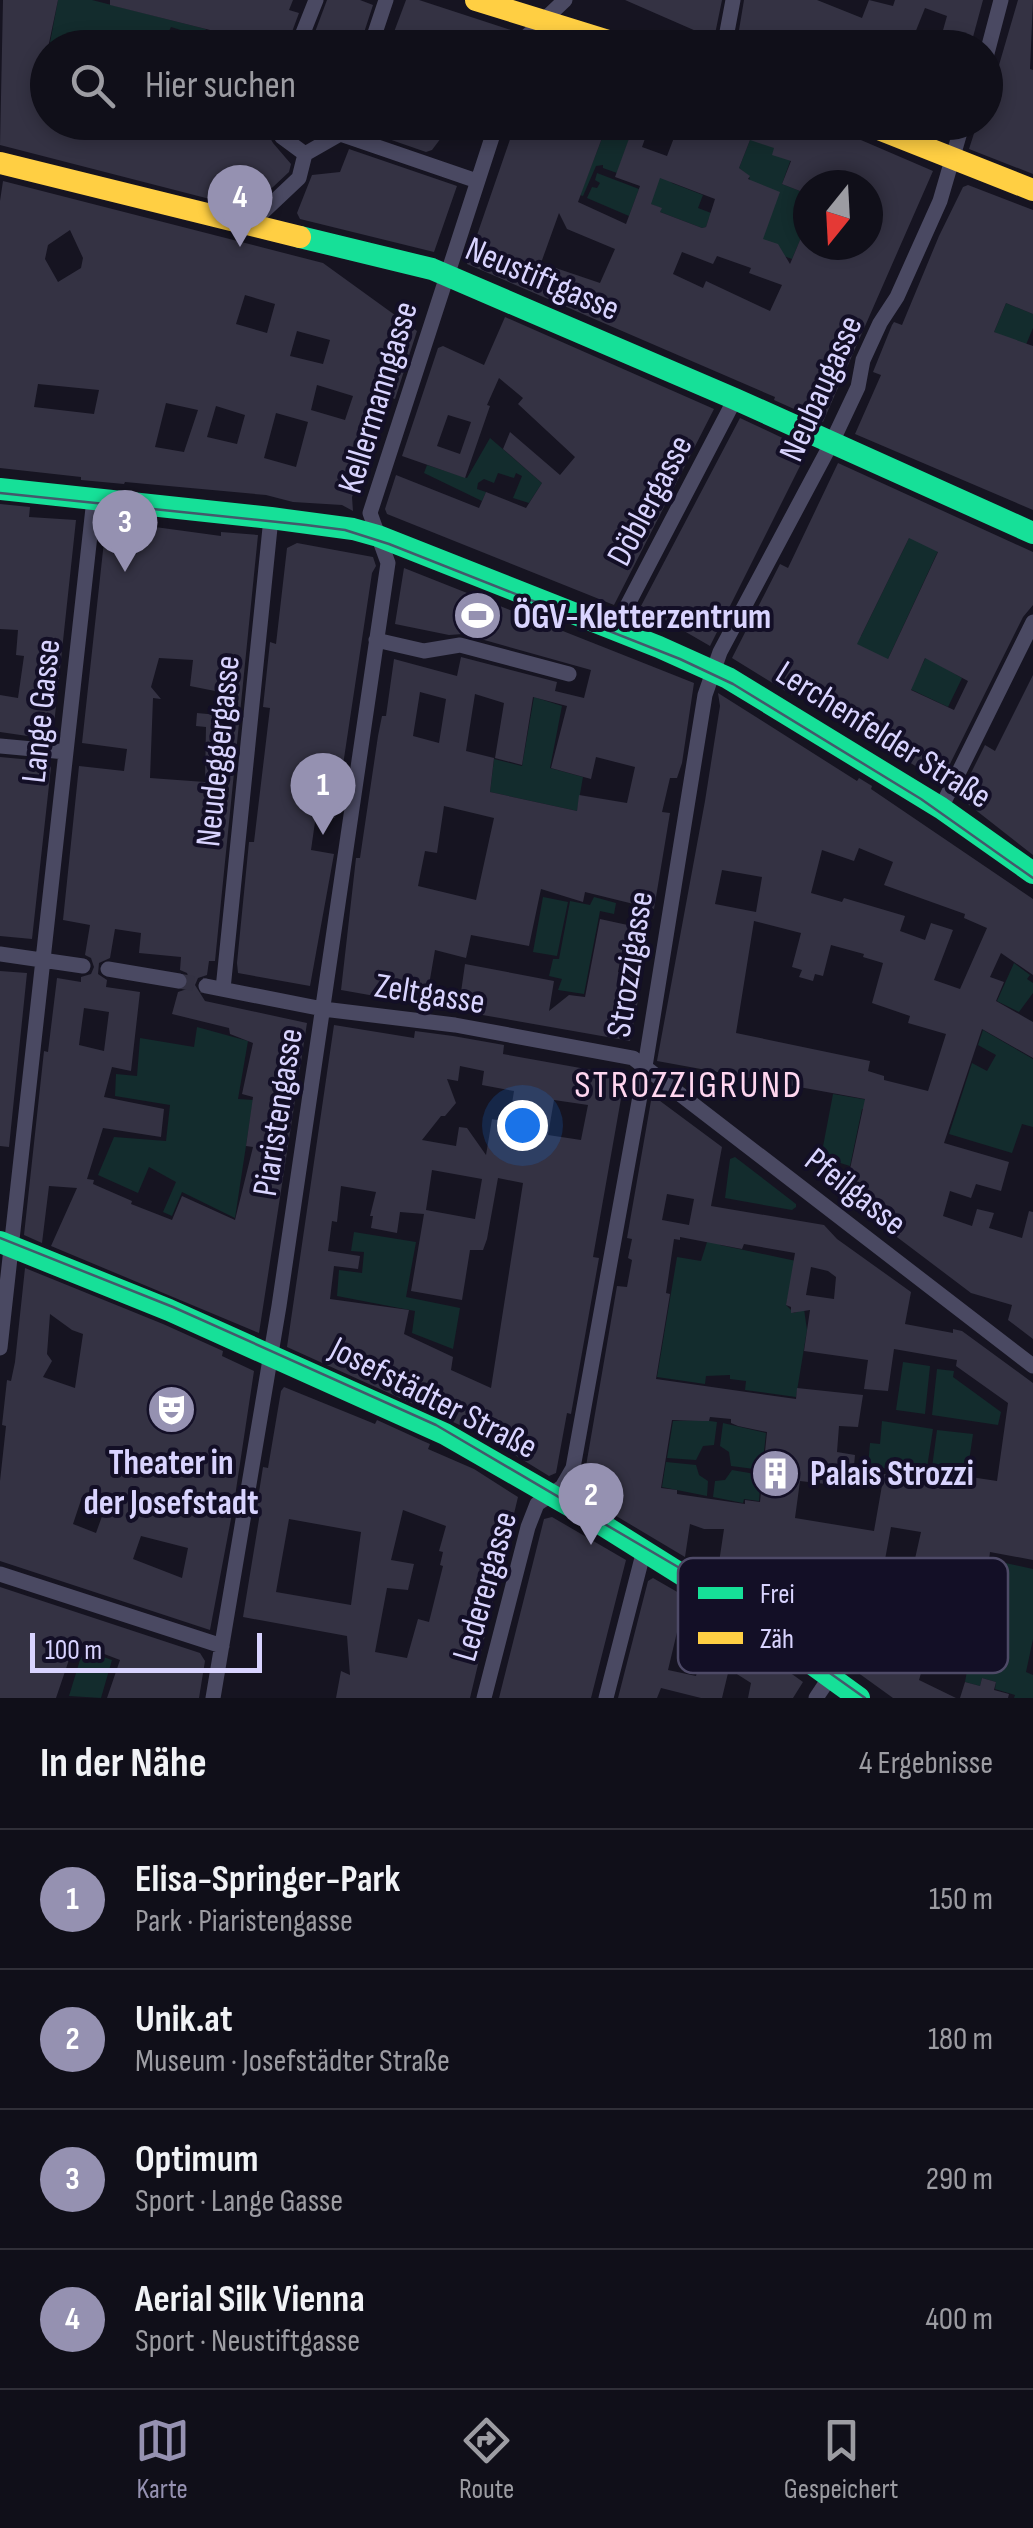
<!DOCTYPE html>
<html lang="de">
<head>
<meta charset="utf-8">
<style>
	:root { --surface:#100f19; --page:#191822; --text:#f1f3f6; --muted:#9c9ca2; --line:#302f38; --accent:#9591b1 }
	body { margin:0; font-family:"Sofia Sans Condensed",sans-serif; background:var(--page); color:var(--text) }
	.compass { position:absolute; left:793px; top:170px; width:90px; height:90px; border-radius:50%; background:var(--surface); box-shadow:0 5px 15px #0003; rotate:198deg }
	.scale { position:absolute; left:30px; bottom:25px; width:232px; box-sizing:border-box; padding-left:10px; border:5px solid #d9d4ff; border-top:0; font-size:28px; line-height:35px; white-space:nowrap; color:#d9d4ff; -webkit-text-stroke:8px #130f26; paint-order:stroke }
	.you { position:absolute; left:522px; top:1125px; width:35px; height:35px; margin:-25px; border:8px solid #fff; border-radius:50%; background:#1a73e8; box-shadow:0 0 0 15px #1a73e833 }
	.badge { display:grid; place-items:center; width:65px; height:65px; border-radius:50%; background:var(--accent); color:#fff; font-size:32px; font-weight:700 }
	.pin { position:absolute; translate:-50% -82px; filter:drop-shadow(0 2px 5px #0008) }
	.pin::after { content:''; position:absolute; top:52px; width:35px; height:30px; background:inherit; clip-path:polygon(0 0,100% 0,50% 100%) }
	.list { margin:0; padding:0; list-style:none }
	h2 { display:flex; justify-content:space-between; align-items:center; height:130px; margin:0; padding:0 40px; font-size:42px }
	h2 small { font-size:32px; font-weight:400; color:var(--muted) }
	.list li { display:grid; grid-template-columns:65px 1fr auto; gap:30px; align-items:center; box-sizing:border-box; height:140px; padding:0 40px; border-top:2px solid var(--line) }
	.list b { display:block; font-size:38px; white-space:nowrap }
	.list p { margin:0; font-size:32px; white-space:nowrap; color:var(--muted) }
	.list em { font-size:32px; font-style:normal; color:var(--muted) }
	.icon { flex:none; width:55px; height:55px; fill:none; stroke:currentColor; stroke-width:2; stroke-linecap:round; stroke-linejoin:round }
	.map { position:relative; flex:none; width:1033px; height:1698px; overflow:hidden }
	.search { position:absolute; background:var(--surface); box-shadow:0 5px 15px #0003; left:30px; right:30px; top:30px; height:110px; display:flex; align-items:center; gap:25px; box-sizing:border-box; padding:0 35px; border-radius:55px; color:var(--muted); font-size:38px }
	.sheet { height:690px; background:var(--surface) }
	nav { display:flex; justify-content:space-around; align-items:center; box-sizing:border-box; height:140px; border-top:2px solid var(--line); background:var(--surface); font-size:28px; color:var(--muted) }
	nav a { display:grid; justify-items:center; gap:5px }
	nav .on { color:var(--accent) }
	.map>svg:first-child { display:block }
</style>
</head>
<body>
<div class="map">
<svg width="1033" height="1698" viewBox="0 0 1033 1698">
	<rect width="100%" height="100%" fill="#161421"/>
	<path fill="#132c2d" d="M58,0h34l114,29 -3,8 -32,-10 -2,4 53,16 -173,1z
		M608,123h27l-18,50 -14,-5v-3l-7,1 -13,30 -3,-1z
		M754,138l38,18 -10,28 26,10v46l-7,-2 -9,21 -14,-5v-10l-18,3 -11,-71 -10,-8 11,-28z
		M662,170l10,13 31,12 -5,13 34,13 -23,-3 -3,9 -4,1 -42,-16 1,-4 -16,-6z
		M597,173l42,16 -10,27 -42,-18 5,-11 5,1 3,-5 -5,-3z
		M1006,303l27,11v14l-8,19 -31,-15z
		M490,438l52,45 -13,20 -16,-5 9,-22 -6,-3 -2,5 -16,-5 -4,10 -10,-4 -6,4 -1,6 9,3 -4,9 -58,-28 3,-8 40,13z
		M910,536l21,12 8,1 -52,112 -30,-16 -9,-14 13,5z
		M926,657l36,21 -14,29 -38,-18z
		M534,697l28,9 -12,62 33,9 -6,34 -87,-19 4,-33 28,7z
		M543,897l25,5 -11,54 -24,-4z
		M594,897l22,6 -2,11 -14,-3 -16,83 -26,-4 4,-11 -13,-3 4,-17h6l11,-58 20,4z
		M1014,963l16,12 -3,4 6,4v10l-14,19 -22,-11z
		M197,1027l51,14 -10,58 15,1 -18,118 -53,-26 -10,24 -9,-4 13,-30 -27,-15 -11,26 -40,-18 16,-38 52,4 4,-36 -55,-9 1,-22 21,2 3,-38 54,9z
		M983,1030l50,29v68l-11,-3 -10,29 -63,-19 23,-71 15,8 9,-16 -18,-10z
		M833,1094l35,6 -2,9h-4l-12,57 -29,-9z
		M735,1157l61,47v3l-4,3 -67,-12 5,-39z
		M354,1232l62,10 -10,55 54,11 -7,41 -41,-16 3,-22 -78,-15 2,-26 23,3 2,-21 -13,-1z
		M720,1240v5l76,16 -10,44 8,8 10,-4 3,21 -11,67 -51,-7 1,-9 -16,-2v-4l-24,1 -1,8 -48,-7 20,-120 24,4 6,-19z
		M903,1362l27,4 -5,48 -29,-4z
		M937,1369l17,2 -1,6 48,35 -3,13 -66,-10z
		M703,1420l14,2 -3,23 -11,1 -7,14 -29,-2 6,-37z
		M882,1421l51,8 -7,45 -58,-8 2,-23 10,1z
		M723,1423l43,10 -4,37 -31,-4 -2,-14 -9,-6z
		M937,1430l36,4 -6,41 -22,-4 -2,6 -12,-2z
		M666,1462l30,3 3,10 9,6 -1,15 -45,-9z
		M732,1470l29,5 -2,26 -15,-2 -1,4 -30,-6 2,-16 10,-1z
		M1001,1562l32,7v70l-7,33 7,3v23h-19l1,-3 -20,-6 1,-7 -14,-4 -2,8 -15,-4 4,-22 -23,-6 13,-52 11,3 1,-11 22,4z
		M83,1650l29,10 -11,38 -32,-2z"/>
	<path fill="#343243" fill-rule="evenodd" d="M3,0h55l-10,48v74h213l12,21 18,21 -2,8 -31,29 -21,5 -237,-61z
		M110,0h183l-4,10 10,3 -13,35h-48l4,-10 -132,-33z
		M327,0h33l13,5 -14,43h-50z
		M406,0h13l92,30 -6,18h-47l-20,-7 -2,7h-48z
		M625,0h97l-8,39 -18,-8z
		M744,0h73l45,18 7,-18 24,6 2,-6h88l-13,48h-32l9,-32 -22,-8 -12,30 22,10h-59l3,-8 -22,-10 -5,11 -22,-8 -6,15h-88z
		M1018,0h15l-3,69 3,1v104l-64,-25 8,-25 7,2 2,-4 9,-32 -3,-1z
		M355,122h98l-21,28 -6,2 -72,-25z
		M516,122h92l-30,80 48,22 14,-38 -25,-9 20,-55h16l-9,25 25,9 13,-34h129l38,12 86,37 -110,251 -49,-22 1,-3 -308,-133zM750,140l24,8 -2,7 19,6 -9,23 18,7 8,3v-9h60v60h-33l-2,5 -13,-5h-12v-24l-18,43 -12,-20 -15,-5 17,-47 -32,-13 2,-3 -11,-8zM660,178l55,21 -9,28 -4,1 -42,-16 2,-4 -11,-4zM559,213l8,16 48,20 -15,34 -59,-20zM682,252l31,12 4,-8 34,12 -2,5 33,12 -12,26 -64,-30 -3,7 -30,-14z
		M349,149l108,37 -23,66 -134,-33 -3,-6 15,-38 28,-3z
		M3,181l320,82 94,68 -22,68 -5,-2 -19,56 -5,2 -14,42 1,14 -11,-6 -49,-3 -27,-7 -141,-13 -1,2 -43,-4v-3l-81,-9v-267zM70,230l13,28 -2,10 -23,14 -13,-23 3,-14zM245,295l30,9 -8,29 -31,-9zM297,331l33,9 -7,24 -33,-8zM38,384l61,6 -5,24 -60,-7zM317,385l36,11 -8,24 -34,-10zM166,403l32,7 -14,42 -29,-5zM216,406l29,9 -8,29 -30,-7zM276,413l32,9 -12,45 -32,-9z
		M968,185l65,25v104l-27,-11 -12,29 39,14v164l-178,-76 26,-59 -8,-3 19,-47 2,-3 8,3 37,-89 24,-49z
		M505,317l209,92 -100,196 -227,-91 -2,-5 11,-34 83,33 7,-16 40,16 16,-25 -39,-34 7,-17 50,43 15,-18 -57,-53 5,-6 -24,-20 -12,27 3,1 -25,72 -63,-22 36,-108 5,-2 41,19zM448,415l23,7 -11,32 -23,-8z
		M740,418l68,32 -98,196 -69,-40z
		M838,463l195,89v53l-10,12 -82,165 -147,-92 -2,5 -60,-37 48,-94 8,4zM909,538l29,14 -50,107 -31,-15zM925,658l43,23 -14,29 -43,-20z
		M0,504l30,3 -1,10 47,3 -23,214 -5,5 -48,-7v-37l18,3 6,-42 -8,-1 2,-25 -18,-1z
		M111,521l110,15v-4l37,3 -43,426h-6l-2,14 -9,3 -3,7 10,16 102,22 -48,310 -208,-87 26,-58 -28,-2 -7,57 -18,-8 20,-184 4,1 9,-74 24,4v-5l10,-3 3,-7 -3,-9 -6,-3 5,-30 -27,-5 16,-154 45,5 3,-22 -45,-6 24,-220zM159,658l34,2 -3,26 30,6 -2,23 -21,-2 -1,13 10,1 -1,55 -55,-4 3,-80 8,1 -10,-12zM115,929l26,4 -2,20 42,4 -1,13 7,3 3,9 -3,7 -9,3 -6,22 57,14 1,6 23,9 -11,51 11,3 -7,49 7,1 -18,73 -53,-24 -10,24 -41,-16 1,-3 -39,-17 1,-4 -7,-1 16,-51 58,9 3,-28 -60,-12 8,-30 19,4 9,-79 -34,-5 1,-7 -9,-6 1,-11 11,-5zM84,1008l25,4 -5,39 -25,-6z
		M297,543l76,14 3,9 -4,7 -37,245 -19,-3 -5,35 23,4 -24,132 -72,-13 -1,-10 12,-121h5l16,-134 -7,-1 7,-65 6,2 11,-96z
		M404,568l290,115 -12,80 -5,15h-7l-8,34 8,1 -16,96 -69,-17 -2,10 -42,-13 -12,57 -58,-11 -5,23 -31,-8 -6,35 32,7 4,-28 89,17 -5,30 20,-16 16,2 15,-78 46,10 -3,20 -20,-3 -5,26 20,4 -4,18 5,1 -9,46 -289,-51 15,-132h4l18,-122 4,-20h4l8,-57 63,17 4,-19 96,25 -2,9 29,7 7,-28 -128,-36 -14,1 -54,-11zM420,692l26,7 -7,44 -26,-7zM475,694l29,9 -9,55 27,7 11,-68 34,9 -16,62 40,11 5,-22 39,10 -8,36 -48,-8 -2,16 -87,-19 4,-34 -28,-7zM444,806l50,12 -18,82 -58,-14 7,-35 12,2z
		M1033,675v180l-74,-58 26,-52 10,6z
		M718,693l139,88 2,-3 13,8 -1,3 162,110v76l-32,-22 -11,24 14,5 -8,19 37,21v36l-51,-29 -38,114 65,19 -8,29 -25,-7 -5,14 -21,-7 -7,25 29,10 5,-17 17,4 -5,15 33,10 7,-27 4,1v127l-25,-19 4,-15 -41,-12 -127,-96 21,-98 -208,-38 48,-260 15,-95zM859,848l34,14 -9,23 81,29 -1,4 23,10 -27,61 -26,-9 19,-50 -22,-7 -6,17 -25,-9 5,-15 -61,-18 -2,4 -31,-9 11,-43 32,11zM722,870l40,7 -6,35 -41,-8zM754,921l47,12 -9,34 10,3 -3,7 14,4 2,-7 8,2 8,-31 33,9 -1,3 20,6 -11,40 38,13 -2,7 38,11 -18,57 -44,-11v-4l-16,-5 2,-10 -134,-28z
		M0,757l43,4 8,6 -19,172 -32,-3z
		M0,971l27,2 -18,174 -9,-1z
		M334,1025l80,13 1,-7 38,5 51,9 -1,9 122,22 -32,181 6,1 -28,156 -4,-1 -11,60 -7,3 -65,-40 -197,-89zM460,1066l24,5 -2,14 32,6 -5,31 -17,-3 -6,36 -19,-27 -8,-1 -3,19 -34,-6 19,-24h4l11,-13 -9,-24 11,2zM554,1100l34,5 -7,35 -33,-5zM432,1170l50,9 -7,40 -49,-9zM498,1178l25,5 -32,205 -40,-18 2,-13 -49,-23 5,-24 -79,-11 4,-33 24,3 2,-13 -32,-5 4,-30 5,1 4,-36 35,6 -6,24h3l-2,12 26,5 3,-21 24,2 -13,77 51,9 8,-50h13l4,-11z
		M652,1095l70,52 -11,59 113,19 13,14 74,53 -6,32 48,9v-4l9,2 71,52v177l-43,-8 -1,8 -16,-2 -3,31 -14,-2 -15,70 -14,-4 -8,27 37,18h-63l-72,-52 -11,-9 3,-4 -25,-17 -3,4 -34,-19 1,-7 -35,-18 7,-47h-20l-14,-5 -5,33 -104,-62 36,-209 10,1 5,-27 -4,-2 4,-19 -5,-1zM667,1194l27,5 -5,26 -27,-5zM680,1237l62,12 2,-5 51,9 -9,52 5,2v6l19,-3 -6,41 64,9 -4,29 24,2 6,-42 63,11 -1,6 52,37 -11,78 -53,-8 -2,10 -58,-9 -10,57 -79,-13 5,-37 52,6 3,-32 -18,-3 2,-26 19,1 5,-32 -66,-7 -1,11 -140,-20 14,-85 -4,-1 8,-54 6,1zM811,1267l17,4 8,6 -2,22 -28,-4zM710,1417l21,2v4l7,3 29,6 -7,70 -15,-2v4l-68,-10v-4l-16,-2 11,-68 30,1h7zM891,1527l30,5 -9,40 -28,-7zM879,1596l25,7 -9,51 -25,-21z
		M25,1268l138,56 60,27 -1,5 32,15 -20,132 -24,127 -210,-69v-80l6,-55 -4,-1 5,-45 4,1 4,-19zM50,1314l22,16 11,4 -8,54 -32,-11 9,-16 -5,-7zM82,1497l24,8 -10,28 -23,-9zM141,1536l47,12 -6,30 -49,-19z
		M284,1387l91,37 2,-4 46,21 7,3 -2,5 46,20 44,28 -48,201h-134l5,-27 9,4 -3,-39 -104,-19 17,-104 -4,-2 7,-44 5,1 13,-77zM403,1510l43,16 -7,25 4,1 -3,13 3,1 -14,56 -11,-3 -11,39 -32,-6 12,-64 21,2 6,-26 -23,-4zM289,1519l72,13 -10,73 -75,-13z
		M552,1517l74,43 -35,138h-92l45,-179z
		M653,1578l73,42 -1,6 78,56 -10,16h-45l3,-15 -22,-14 -7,29h-21l-40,-10 -4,10h-39l30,-117zM678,1628l26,16 -8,32 -28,-6z
		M0,1587l200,66 5,8 -6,37h-92l13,-38 -42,-16 -4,1 -18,53h-56z
		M982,1678l14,4 -2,8 15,4 -1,4h-48l5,-16 15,4z"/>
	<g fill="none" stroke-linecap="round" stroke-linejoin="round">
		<path stroke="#333142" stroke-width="15" stroke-dasharray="15 8" stroke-linecap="butt" d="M179,981l27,5"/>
		<path stroke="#4a4962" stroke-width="15" d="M297,48l19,-48
			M370,48l16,-48
			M523,48l4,-12 38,-36
			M724,48l9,-48
			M986,57l15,-57
			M340,134l137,47
			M305,154l35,-20 4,-12
			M248,226l51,-48 6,-24 -23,-17 -10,-15
			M615,629l120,-230
			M376,640l48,11 36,-6 109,29
			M0,746l66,6
			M941,808l92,-186
			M0,954l83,12
			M108,969l71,12
			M206,986l117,23 132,16 178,33 400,308
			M223,989l48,-471
			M0,1348l94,-849
			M0,1574l222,72
			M213,1698l66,-392 109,-743 -18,-50 127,-391
			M484,1698l44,-171 9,-23 25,-17 11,-19 69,-383 63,-390 15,-43 112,-210 26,-55 5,-27 17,-37 17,-26 43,-96 23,-79
			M606,1698l38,-148
			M816,1698l14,-21"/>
		<path stroke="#16e098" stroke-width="22" d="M300,237l132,32 303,130 298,134
			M0,489l271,29 82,11 25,7 281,111 69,31 213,130 92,65
			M0,1242l169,68 276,124 148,85 142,89 124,90"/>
		<path stroke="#ffcf43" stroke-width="22" d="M476,0l155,48
			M861,122l172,68
			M0,163l300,74"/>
		<path stroke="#43596b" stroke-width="2.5" d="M0,493l306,32 39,5 44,14 291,115 53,25 188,115 112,79
			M0,1238l173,69 263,118 259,152 170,121"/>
	</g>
	<defs>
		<symbol id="stadium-disc" viewBox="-11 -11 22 22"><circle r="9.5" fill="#9591b1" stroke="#130f26"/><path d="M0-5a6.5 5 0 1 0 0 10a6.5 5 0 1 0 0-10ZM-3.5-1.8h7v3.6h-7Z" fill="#fff"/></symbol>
		<symbol id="theatre-disc" viewBox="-11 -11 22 22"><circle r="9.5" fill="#9591b1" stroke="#130f26"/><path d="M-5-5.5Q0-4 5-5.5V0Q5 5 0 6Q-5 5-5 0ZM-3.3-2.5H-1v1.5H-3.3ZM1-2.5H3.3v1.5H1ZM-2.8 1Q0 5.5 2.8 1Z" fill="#fff"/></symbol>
		<symbol id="building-disc" viewBox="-11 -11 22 22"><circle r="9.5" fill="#9591b1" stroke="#130f26"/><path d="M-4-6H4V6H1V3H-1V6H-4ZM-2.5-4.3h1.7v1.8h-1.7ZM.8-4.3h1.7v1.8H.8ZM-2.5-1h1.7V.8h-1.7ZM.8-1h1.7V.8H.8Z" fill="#fff"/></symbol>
	</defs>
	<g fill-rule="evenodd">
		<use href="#stadium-disc" x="450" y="588" width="55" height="55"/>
		<use href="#theatre-disc" x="144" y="1382" width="55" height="55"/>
		<use href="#building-disc" x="748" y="1446" width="55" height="55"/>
	</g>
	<g text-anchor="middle" stroke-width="8" stroke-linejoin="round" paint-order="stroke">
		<g font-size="35" fill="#d9d4ff" stroke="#130f26">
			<text transform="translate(543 278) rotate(23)" y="12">Neustiftgasse</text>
			<text transform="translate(820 388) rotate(-66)" y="12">Neubaugasse</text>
			<text transform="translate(377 397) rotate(-73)" y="12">Kellermanngasse</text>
			<text transform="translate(649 500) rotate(-62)" y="12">Döblergasse</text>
			<text transform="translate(40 711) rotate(-84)" y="12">Lange Gasse</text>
			<text transform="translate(884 734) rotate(32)" y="12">Lerchenfelder Straße</text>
			<text transform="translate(217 751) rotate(-84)" y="12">Neudeggergasse</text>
			<text transform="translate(629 964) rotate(-81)" y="12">Strozzigasse</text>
			<text transform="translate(430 993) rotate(9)" y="12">Zeltgasse</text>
			<text transform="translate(277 1112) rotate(-81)" y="12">Piaristengasse</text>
			<text transform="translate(856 1191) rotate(38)" y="12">Pfeilgasse</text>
			<text transform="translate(434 1397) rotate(27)" y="12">Josefstädter Straße</text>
			<text transform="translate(484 1586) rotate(-74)" y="12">Lederergasse</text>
		</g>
		<g font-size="35" font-weight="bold" fill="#d9d4ff" stroke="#130f26" text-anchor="start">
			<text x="513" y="628">ÖGV-Kletterzentrum</text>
			<text x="171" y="1474" text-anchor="middle">Theater in<tspan x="171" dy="40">der Josefstadt</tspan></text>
			<text x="810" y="1485">Palais Strozzi</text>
		</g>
		<g font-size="38" letter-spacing="2.5" fill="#ffd6f0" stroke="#130f26">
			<text x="689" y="1097">STROZZIGRUND</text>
		</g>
	</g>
	<rect x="678" y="1558" width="330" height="115" rx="15" fill="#130f26" stroke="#4e4a67" stroke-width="2.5"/>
	<rect x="698" y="1587" width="45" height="12" fill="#16e098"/>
	<rect x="698" y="1632" width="45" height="12" fill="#ffcf43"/>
	<g font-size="28" fill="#d9d4ff">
		<text x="760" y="1603">Frei</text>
		<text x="760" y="1648">Zäh</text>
	</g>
</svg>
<svg class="compass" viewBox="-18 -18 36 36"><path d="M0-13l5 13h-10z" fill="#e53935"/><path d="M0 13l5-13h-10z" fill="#9c9ca2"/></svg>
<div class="scale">100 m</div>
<div class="you"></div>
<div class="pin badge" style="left:323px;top:835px">1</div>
<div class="pin badge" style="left:591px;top:1545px">2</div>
<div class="pin badge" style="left:125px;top:572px">3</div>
<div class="pin badge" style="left:240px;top:247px">4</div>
<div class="search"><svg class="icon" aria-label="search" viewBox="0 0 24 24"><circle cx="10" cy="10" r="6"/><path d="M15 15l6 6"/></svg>Hier suchen</div>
</div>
<section class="sheet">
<h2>In der Nähe<small>4 Ergebnisse</small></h2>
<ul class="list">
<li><span class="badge">1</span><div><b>Elisa-Springer-Park</b><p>Park · Piaristengasse</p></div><em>150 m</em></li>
<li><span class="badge">2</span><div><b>Unik.at</b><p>Museum · Josefstädter Straße</p></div><em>180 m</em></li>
<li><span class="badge">3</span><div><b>Optimum</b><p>Sport · Lange Gasse</p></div><em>290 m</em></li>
<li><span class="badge">4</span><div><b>Aerial Silk Vienna</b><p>Sport · Neustiftgasse</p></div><em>400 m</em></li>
</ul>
</section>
<nav>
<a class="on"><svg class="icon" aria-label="map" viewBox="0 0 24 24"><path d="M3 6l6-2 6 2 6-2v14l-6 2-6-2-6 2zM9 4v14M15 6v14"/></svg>Karte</a>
<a><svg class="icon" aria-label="directions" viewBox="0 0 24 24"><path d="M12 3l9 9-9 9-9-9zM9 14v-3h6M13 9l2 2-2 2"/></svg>Route</a>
<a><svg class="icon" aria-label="saved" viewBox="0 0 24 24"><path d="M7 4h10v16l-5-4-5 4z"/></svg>Gespeichert</a>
</nav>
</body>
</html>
